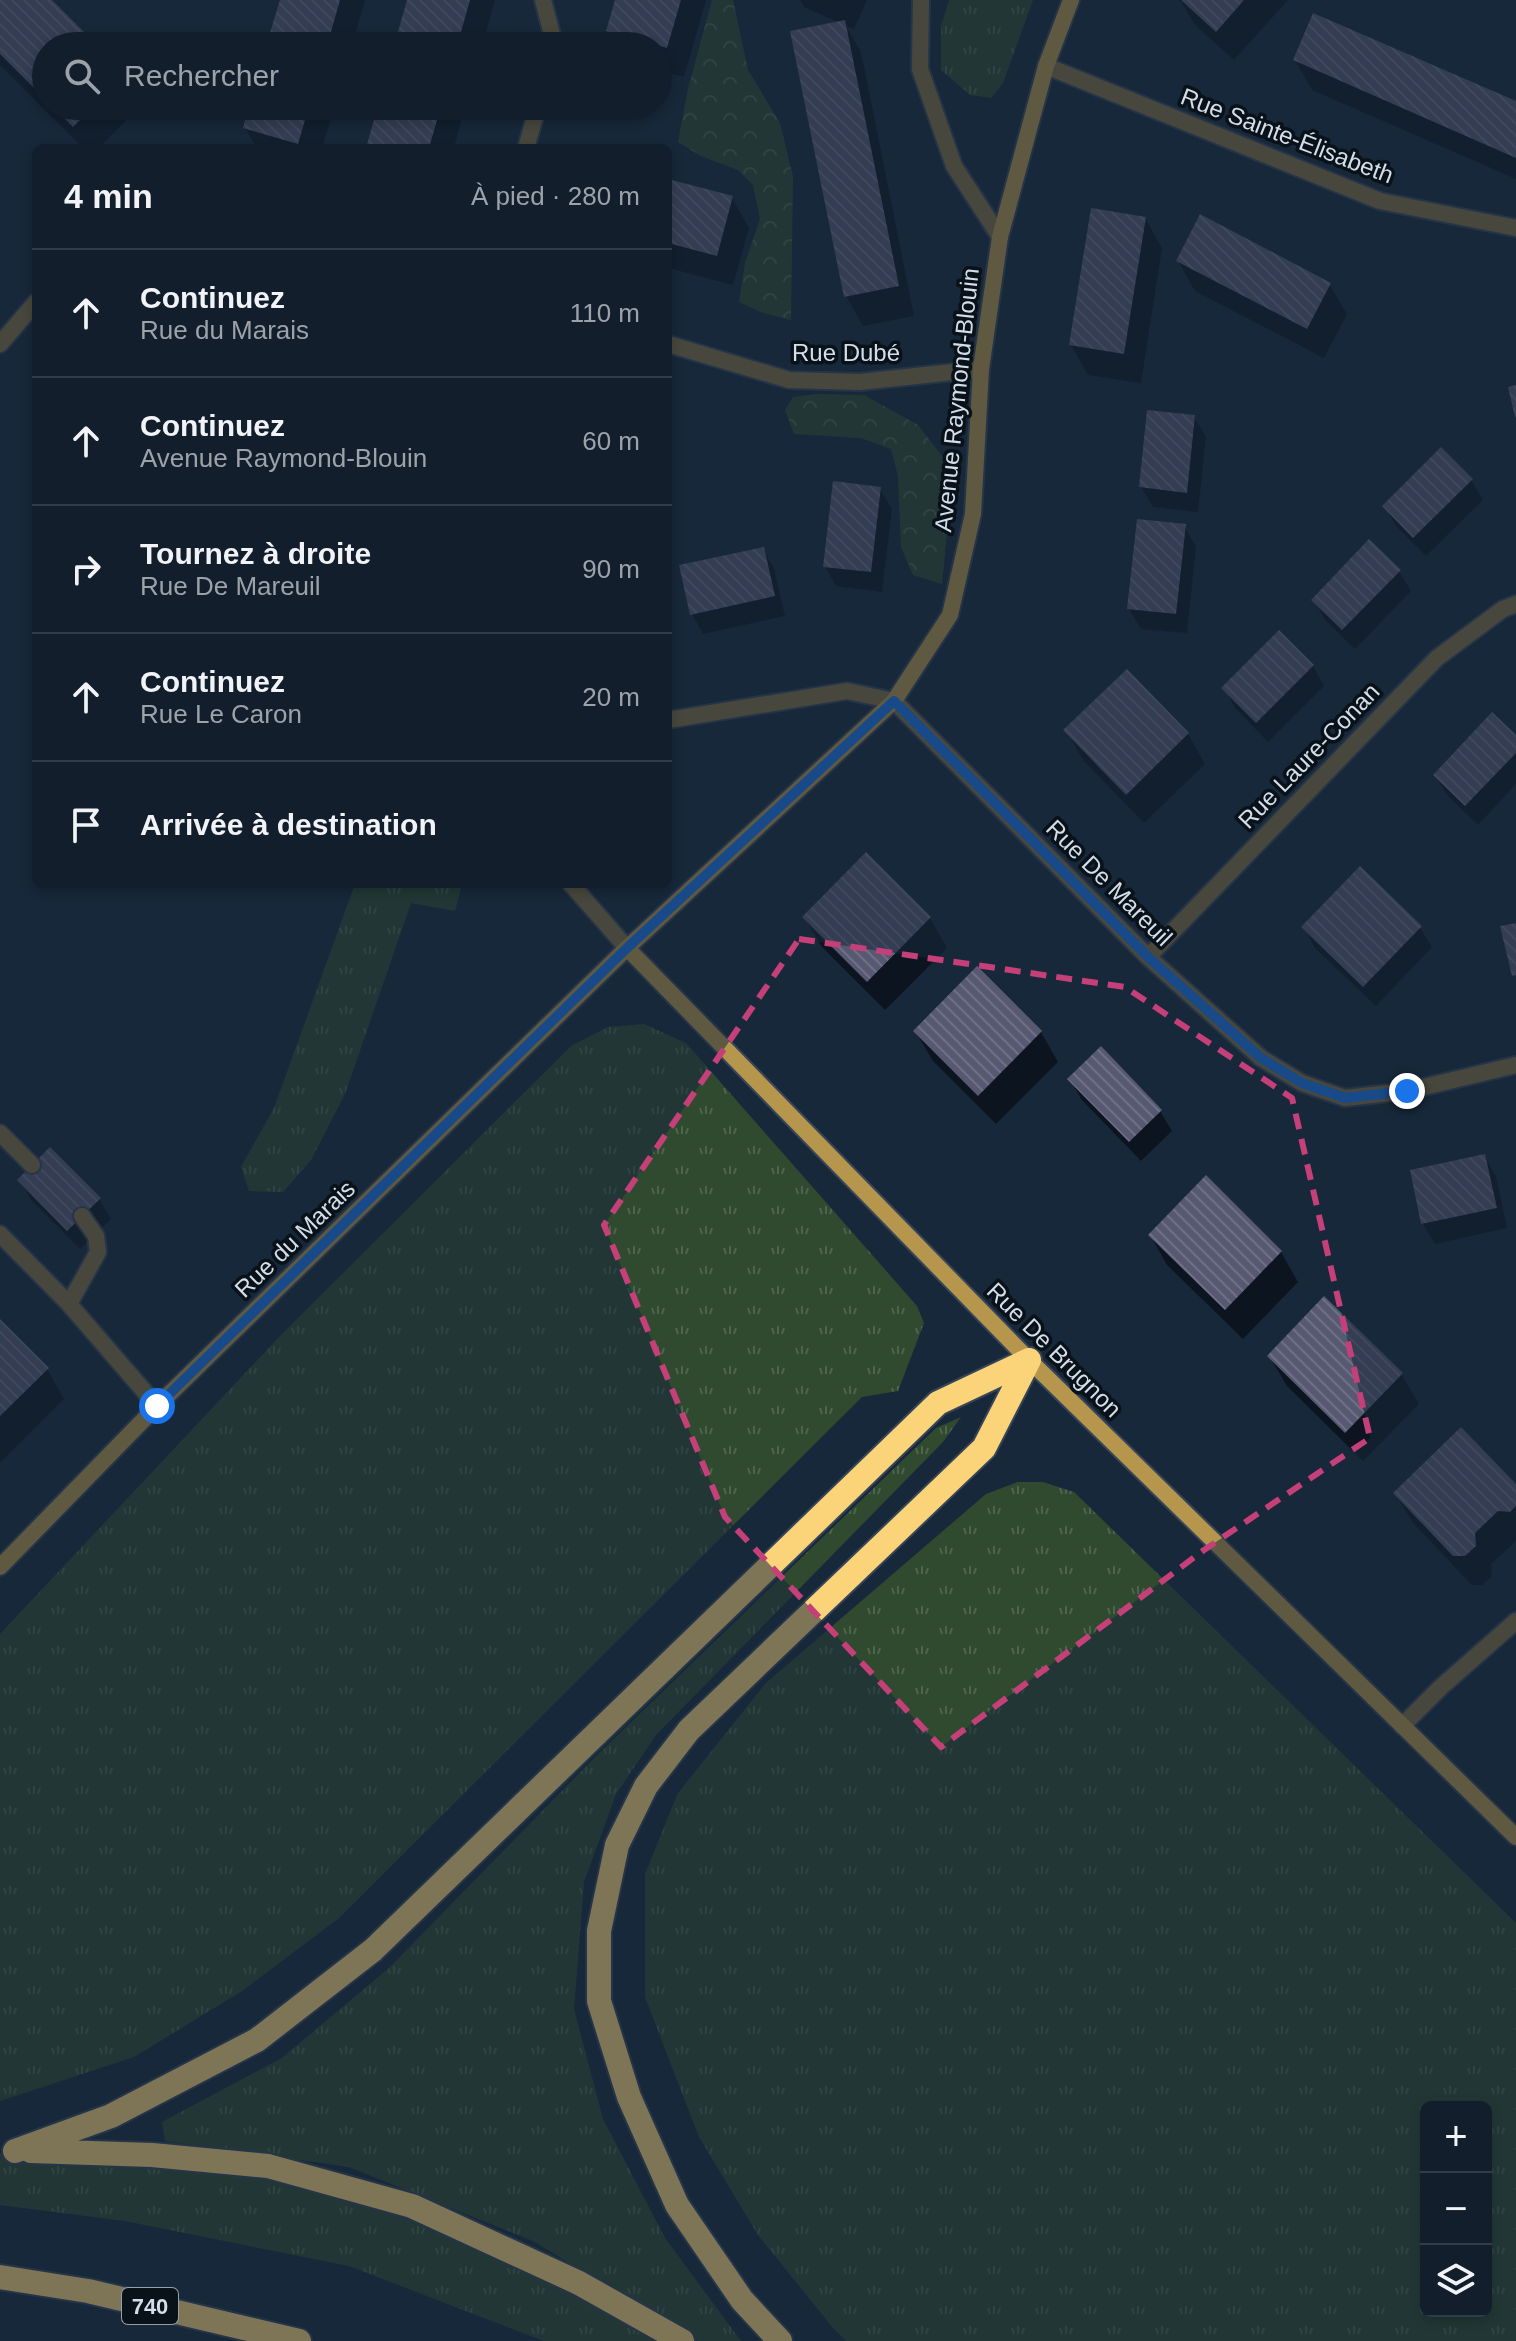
<!DOCTYPE html>
<html lang="fr">
<head>
<meta charset="utf-8">
<style>
	:root { --surface:#121e2c; --page:#1f2b38; --text:#f1f3f6; --muted:#9ca2a9; --line:#313c48 }
	body { margin:0; font-family:Arial,sans-serif; background:var(--page); color:var(--text) }
	.controls { position:absolute; right:24px; bottom:24px; display:grid; overflow:hidden; border-radius:12px; box-shadow:0 4px 12px #0003 }
	.controls button { width:72px; height:72px; display:grid; place-items:center; padding:0; border:0; border-bottom:2px solid var(--line); background:var(--surface); color:var(--text); font:40px sans-serif }
	.stop { position:absolute; width:24px; height:24px; margin:-18px; border:6px solid #1a73e8; border-radius:50%; background:#fff }
	.stop.end { background:#1a73e8; border-color:#fff; box-shadow:0 2px 8px #0008 }
	.list { margin:0; padding:0; list-style:none }
	h2 { display:flex; justify-content:space-between; align-items:center; height:104px; margin:0; padding:0 32px; font-size:34px }
	h2 small { font-size:26px; font-weight:400; color:var(--muted) }
	.list li { display:grid; grid-template-columns:52px 1fr auto; gap:24px; align-items:center; box-sizing:border-box; height:128px; padding:0 32px; border-top:2px solid var(--line) }
	.list b { display:block; font-size:30px; white-space:nowrap }
	.list p { margin:0; font-size:26px; white-space:nowrap; color:var(--muted) }
	.list em { font-size:26px; font-style:normal; color:var(--muted) }
	.icon { flex:none; width:44px; height:44px; fill:none; stroke:currentColor; stroke-width:2; stroke-linecap:round; stroke-linejoin:round }
	.map { position:relative; flex:none; width:1516px; height:2341px; overflow:hidden }
	.search { position:absolute; background:var(--surface); box-shadow:0 4px 12px #0003; left:32px; top:32px; width:640px; height:88px; display:flex; align-items:center; gap:20px; box-sizing:border-box; padding:0 28px; border-radius:44px; color:var(--muted); font-size:30px }
	.panel { position:absolute; background:var(--surface); box-shadow:0 4px 12px #0003; left:32px; top:144px; width:640px; height:744px; border-radius:12px }
	.map>svg:first-child { display:block }
</style>
</head>
<body>
<div class="map">
<svg width="1516" height="2341" viewBox="0 0 1516 2341">
	<defs>
		<pattern id="grass-tufts" width="24" height="20" patternUnits="userSpaceOnUse" patternTransform="scale(2)"><rect width="24" height="20" fill="#304a30"/><path d="M3 7l-1-3M5 7V3M7 7l1-3M15 17l-1-3M17 17v-4M19 17l1-3" fill="none" stroke="#4d644e"/></pattern>
		<pattern id="forest-crowns" width="20" height="18" patternUnits="userSpaceOnUse" patternTransform="scale(2)"><rect width="20" height="18" fill="#304a30"/><path d="M2 6a3 3 0 1 1 6 0M12 15a3 3 0 1 1 6 0" fill="none" stroke="#4d644e"/></pattern>
		<pattern id="building-back-hatch" width="6" height="6" patternUnits="userSpaceOnUse" patternTransform="scale(2)"><rect width="6" height="6" fill="#575871"/><path d="M-1 5l2 2M0 0l6 6M5-1l2 2" fill="none" stroke="#6e7085"/></pattern>
	</defs>
	<rect width="100%" height="100%" fill="#18283b"/>
	<path fill="url(#grass-tufts)" fill-rule="evenodd" d="M949,0h84l-30,83 -12,15 -21,-3 -29,-25v-44z
		M355,884h107l-7,27 -44,-8 -66,191 -34,66 -28,32 -34,-1 -8,-24 33,-59z
		M644,1024l42,19 231,263 7,17 -26,68 -36,6 -523,521 -97,73 -108,66 -134,44v-467l280,-298 291,-290 37,-19z
		M961,1417l-18,25 -287,293 -40,59 -32,88 -10,127 29,110 62,119 76,103h-43l-165,-100 -184,-74 -184,-26 -3,-19 120,-64 108,-91 208,-213 338,-326z
		M1018,1482h25l31,10 442,431v418h-670l-13,-13 -75,-93 -59,-98 -54,-140v-123l33,-81 88,-110 220,-189zM1426,2107h60v204h-60z
		M43,2150l204,17 159,49 182,82 72,43h-116l-195,-75 -224,-45 -125,-16v-51z"/>
	<path fill="url(#forest-crowns)" d="M712,0h21l15,70 32,53 13,54 -2,143 -28,-7 -24,-11 6,-39 15,-44 -7,-34 -15,-15 -37,-14 -23,-14 10,-53z
		M816,394l48,1 54,30 35,45 -11,114 -29,-9 -12,-28 -3,-71 -7,-27 -30,-11 -67,-4 -9,-24 8,-13z"/>
	<path fill="#0007" d="M0,0h49l46,46h-49v60h94l-41,42h-16l-83,-83z
		M282,0h83l-13,46h-83z
		M409,0h86l-13,46h-86z
		M617,0h89l-22,77 -26,-7v-24h-41l-9,-16z
		M800,0h67l-13,29 -8,-3 15,26 53,264 -51,10 -17,-30 -6,-273 -36,-16z
		M1180,0h108l-54,60 -39,-35z
		M1295,60l221,43v76l-204,-89z
		M251,106h84l-13,42h-65l-12,-20z
		M380,106h85l-11,42h-86z
		M668,181l64,17 17,30 -16,57 -65,-17z
		M1145,218l17,30 -21,135 -53,-8 -17,-30z
		M1178,261l151,23 18,30 -23,44 -129,-67z
		M1194,417l12,20 -8,75 -45,-5 -12,-20z
		M1471,480l12,20 -57,56 -30,-30 -11,-20z
		M880,489l12,20 -10,83 -46,-6 -11,-20z
		M1184,526l12,20 -9,87 -46,-4 -12,-20z
		M763,549l11,20 11,47 -82,18 -11,-20z
		M1399,571l12,20 -56,58 -30,-29 -11,-20z
		M1279,632l34,34 11,20 -56,56 -33,-34 -11,-20z
		M1066,730l122,4 17,30 -61,59 -61,-63z
		M1516,737v47l-38,41 -31,-30 -12,-20z
		M866,854l64,64 17,30 -62,62 -63,-63 -18,-30z
		M1304,928h116l12,19 -56,59 -61,-58z
		M915,1031l126,1 17,30 -62,62 -63,-63z
		M1070,1079l90,32 12,20 -31,30 -60,-62z
		M1484,1156l12,20 11,52 -72,16 -12,-20 -11,-52z
		M20,1180l79,19 12,20 -31,30 -49,-49z
		M1150,1235l131,17 17,30 -55,57 -76,-74z
		M0,1322l47,47 17,30 -64,64z
		M1269,1356l132,18 18,30 -56,57 -76,-75z
		M1516,1487v54l-25,23 1,12 -10,9h-10l-59,-62 -18,-30z"/>
	<path fill="url(#building-back-hatch)" d="M0,0h52l46,46h-52v54l-46,-46z
		M280,0h60l-13,46h-61z
		M407,0h63l-13,46h-63z
		M615,0h66l-14,48 -61,-17z
		M1181,0h63l-28,32z
		M1313,13l203,88v57l-223,-98z
		M845,20l54,266 -55,11 -54,-266z
		M52,106h42l-21,21z
		M249,106h60l-11,38 -55,-16z
		M378,106h63l-12,42h-63z
		M668,179l65,17 -16,60 -49,-13z
		M1091,208l55,9 -22,137 -55,-9z
		M1200,214l131,69 -24,46 -131,-68z
		M1516,385v32h-1l-7,-30z
		M1147,410l48,5 -8,78 -48,-6z
		M1441,447l32,32 -60,59 -31,-32z
		M833,481l48,6 -10,85 -48,-5z
		M1137,519l49,5 -10,90 -49,-5z
		M1369,539l32,31 -59,60 -31,-30z
		M764,547l11,49 -85,19 -11,-50z
		M1279,630l35,35 -58,58 -35,-35z
		M1127,669l62,64 -63,62 -63,-65z
		M1492,712l24,23v18l-51,53 -32,-31z
		M866,852l65,65 -64,65 -65,-65z
		M1360,866l62,60 -59,61 -62,-60z
		M1516,923v52l-4,1 -12,-50z
		M977,966l65,65 -64,65 -65,-65z
		M1101,1046l61,64 -33,32 -62,-63z
		M50,1147l51,51 -34,33 -50,-51z
		M1485,1154l12,54 -76,16 -11,-54z
		M1206,1175l76,76 -57,59 -77,-75z
		M1324,1296l79,77 -58,60 -78,-77z
		M0,1319l49,49 -49,48z
		M1461,1427l55,57v22l-6,6 -12,-1 -23,22 1,13 -11,10h-12l-60,-63z"/>
	<g fill="none" stroke-linecap="round" stroke-linejoin="round">
		<defs>
			<path id="lane" d="M543,0l12,46
				M921,0l-1,69 34,97 46,71
				M526,148l12,-42
				M0,1133l32,32
				M0,1234l69,70 88,102
				M69,1304l29,-52 -2,-16 -14,-20"/>
			<path id="street" d="M1046,66l334,135 136,27
				M0,344l36,-42
				M668,344l121,36 71,2 121,-13
				M668,720l179,-29 47,10 254,256 113,101 41,25 43,15 62,-7 109,-26
				M571,884l56,64
				M1148,957l289,-299 66,-49 13,-5
				M1402,1726l39,-39 75,-66"/>
			<path id="secondary" d="M627,948l402,412 487,477
				M0,1567l157,-161 470,-458 267,-247 56,-86 23,-101 8,-145 19,-132 46,-171 25,-66"/>
			<path id="highway" d="M15,2151l96,-35 146,-76 116,-90 565,-547 91,-43
				M31,2151l121,4 116,11 144,40 167,77 103,58
				M0,2277l88,14 211,50
				M780,2341l-38,-41 -65,-95 -48,-108 -30,-96v-70l18,-86 29,-59 43,-56 295,-282 45,-88"/>
		</defs>
		<use href="#lane" stroke="#364557" stroke-width="20"/>
		<use href="#street" stroke="#364557" stroke-width="20"/>
		<use href="#secondary" stroke="#364557" stroke-width="20"/>
		<use href="#highway" stroke="#364557" stroke-width="28"/>
		<use href="#lane" stroke="#826e42" stroke-width="16"/>
		<use href="#street" stroke="#826e42" stroke-width="16"/>
		<use href="#secondary" stroke="#b6964d" stroke-width="16"/>
		<use href="#highway" stroke="#fbd379" stroke-width="24"/>
	</g>
	<g fill="none" stroke-linecap="round" stroke-linejoin="round">
		<path stroke="#1a73e8" stroke-width="10" d="M157,1406l470,-458 267,-247 254,256 113,101 41,25 43,15 62,-7"/>
	</g>
	<path d="M0 0H1516V2341H0ZM799,939l326,48 167,111 78,340 -166,112 -263,197 -216,-230 -121,-292z" fill="#18283b" fill-opacity=".55" fill-rule="evenodd"/>
	<path fill="none" stroke="#c54078" stroke-width="6" stroke-dasharray="16 10" stroke-linejoin="round" d="M799,939l326,48 167,111 78,340 -166,112 -263,197 -216,-230 -121,-292z"/>
	<g text-anchor="middle" stroke-width="7" stroke-linejoin="round" paint-order="stroke">
		<rect fill="#091119" stroke="#96a0ab" stroke-width="2" x="122" y="2288" width="56" height="36" rx="6"/>
		<g font-size="22" font-weight="bold" fill="#d3deea">
			<text x="150" y="2314">740</text>
		</g>
		<g font-size="24" fill="#d3deea" stroke="#091119">
			<text transform="translate(1287 136) rotate(21)" y="8">Rue Sainte-Élisabeth</text>
			<text x="846" y="361">Rue Dubé</text>
			<text transform="translate(957 400) rotate(-84)" y="8">Avenue Raymond-Blouin</text>
			<text transform="translate(1309 756) rotate(-46)" y="8">Rue Laure-Conan</text>
			<text transform="translate(1109 883) rotate(45)" y="8">Rue De Mareuil</text>
			<text transform="translate(295 1239) rotate(-44)" y="8">Rue du Marais</text>
			<text transform="translate(1054 1350) rotate(45)" y="8">Rue De Brugnon</text>
		</g>
	</g>
</svg>
<div class="controls">
<button>+</button>
<button>−</button>
<button><svg class="icon" aria-label="layers" viewBox="0 0 24 24"><path d="M12 4l9 5-9 5-9-5zM3 14l9 5 9-5"/></svg></button>
</div>
<div class="stop" style="left:157px;top:1406px"></div>
<div class="stop end" style="left:1407px;top:1091px"></div>
<div class="search"><svg class="icon" aria-label="search" viewBox="0 0 24 24"><circle cx="10" cy="10" r="6"/><path d="M15 15l6 6"/></svg>Rechercher</div>
<section class="panel">
<h2>4 min<small>À pied · 280 m</small></h2>
<ul class="list">
<li><svg class="icon" aria-label="ahead" viewBox="0 0 24 24"><path d="M12 20V5M6 11l6-6 6 6"/></svg><div><b>Continuez</b><p>Rue du Marais</p></div><em>110 m</em></li>
<li><svg class="icon" aria-label="ahead" viewBox="0 0 24 24"><path d="M12 20V5M6 11l6-6 6 6"/></svg><div><b>Continuez</b><p>Avenue Raymond-Blouin</p></div><em>60 m</em></li>
<li><svg class="icon" aria-label="right" viewBox="0 0 24 24"><path d="M7 20v-9h11M14 6l5 5-5 5"/></svg><div><b>Tournez à droite</b><p>Rue De Mareuil</p></div><em>90 m</em></li>
<li><svg class="icon" aria-label="ahead" viewBox="0 0 24 24"><path d="M12 20V5M6 11l6-6 6 6"/></svg><div><b>Continuez</b><p>Rue Le Caron</p></div><em>20 m</em></li>
<li><svg class="icon" aria-label="arrive" viewBox="0 0 24 24"><path d="M6 21V4h12l-3 4 3 4H6"/></svg><div><b>Arrivée à destination</b></div></li>
</ul>
</section>
</div>
</body>
</html>
